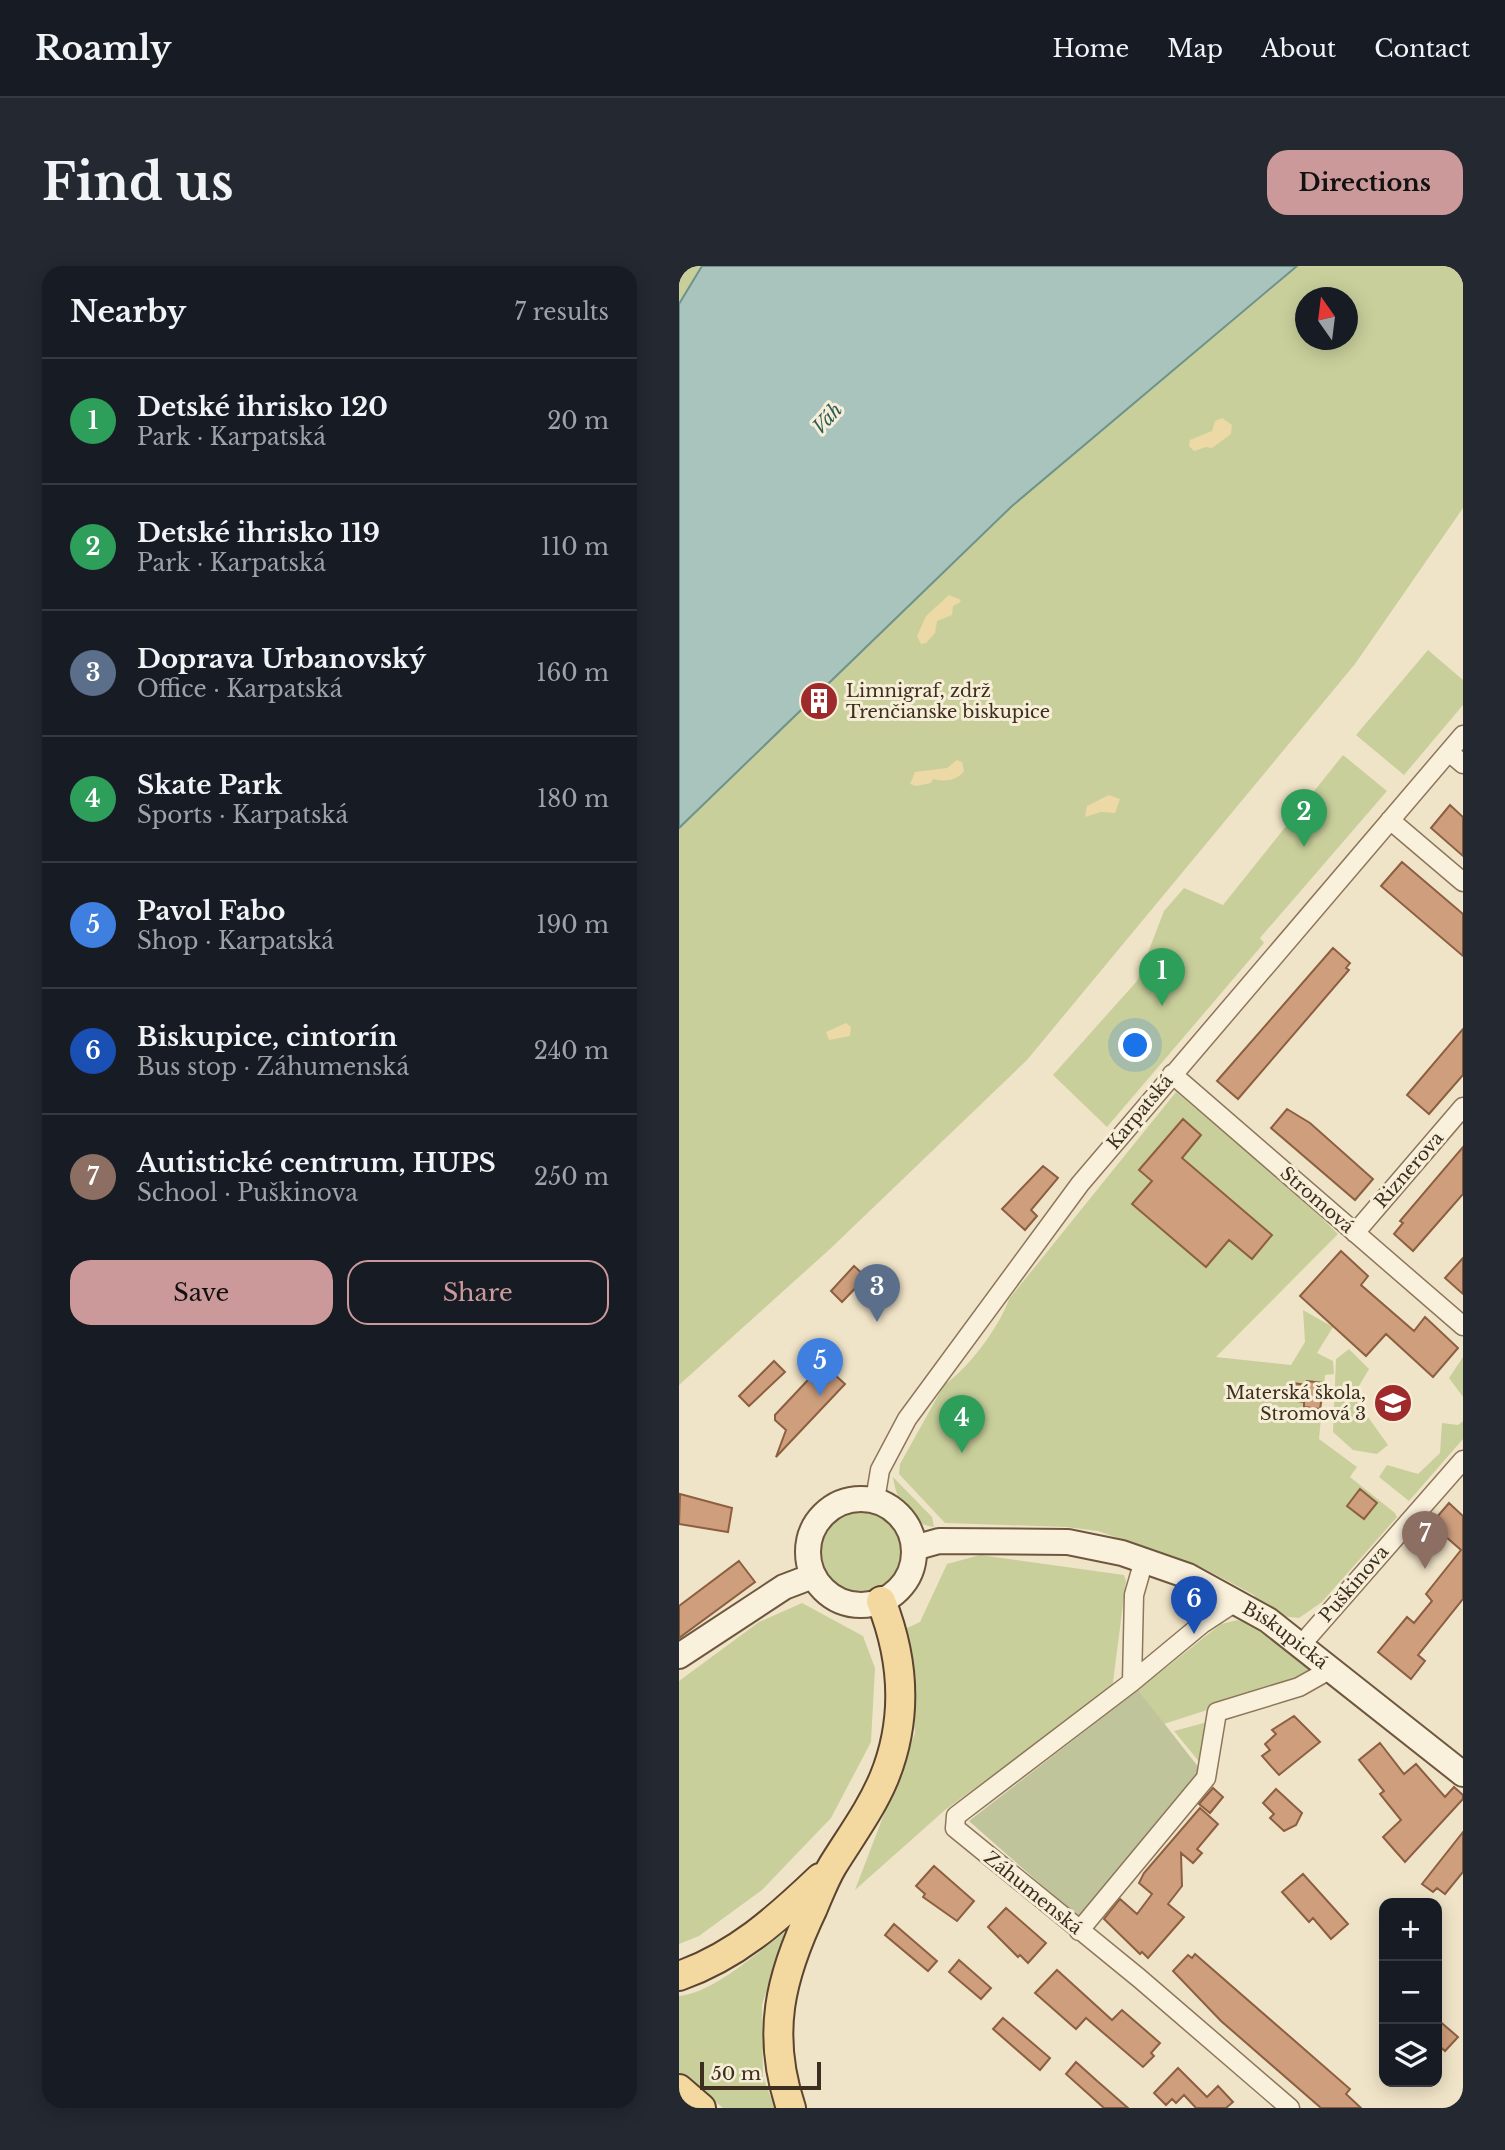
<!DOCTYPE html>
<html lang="en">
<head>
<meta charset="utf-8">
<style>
	:root { --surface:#171b24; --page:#242831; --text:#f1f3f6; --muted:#9ea1a6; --line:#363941; --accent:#cc999b }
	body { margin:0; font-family:"Libre Baskerville",serif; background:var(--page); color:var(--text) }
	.controls { position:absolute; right:21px; bottom:21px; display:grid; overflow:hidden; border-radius:14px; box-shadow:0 4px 18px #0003 }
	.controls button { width:63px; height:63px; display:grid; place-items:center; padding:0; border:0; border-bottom:2px solid var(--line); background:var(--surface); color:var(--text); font:35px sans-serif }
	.compass { position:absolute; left:616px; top:21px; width:63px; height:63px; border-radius:50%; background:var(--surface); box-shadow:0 4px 18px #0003; rotate:346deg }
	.scale { position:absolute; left:21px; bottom:18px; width:121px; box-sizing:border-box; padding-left:7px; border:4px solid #3d2e20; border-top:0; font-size:19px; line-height:24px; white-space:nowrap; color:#3d2e20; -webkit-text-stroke:5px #f7eed8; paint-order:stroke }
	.you { position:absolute; left:457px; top:780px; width:24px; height:24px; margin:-18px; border:5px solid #fff; border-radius:50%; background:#1a73e8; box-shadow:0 0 0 10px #1a73e833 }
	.badge { display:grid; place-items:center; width:46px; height:46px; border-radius:50%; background:var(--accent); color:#fff; font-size:23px; font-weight:700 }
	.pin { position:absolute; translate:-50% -58px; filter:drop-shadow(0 2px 4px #0008) }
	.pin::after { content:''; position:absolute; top:37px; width:24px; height:21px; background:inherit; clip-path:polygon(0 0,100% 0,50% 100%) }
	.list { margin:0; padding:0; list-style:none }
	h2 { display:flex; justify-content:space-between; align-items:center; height:91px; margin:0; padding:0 28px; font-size:30px }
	h2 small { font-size:23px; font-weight:400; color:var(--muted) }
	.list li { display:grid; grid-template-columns:46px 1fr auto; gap:21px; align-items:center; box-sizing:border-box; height:126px; padding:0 28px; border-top:2px solid var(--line) }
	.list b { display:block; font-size:26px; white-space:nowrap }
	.list p { margin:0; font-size:23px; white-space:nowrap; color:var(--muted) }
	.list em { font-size:23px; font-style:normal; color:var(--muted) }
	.actions { display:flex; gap:14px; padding:21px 28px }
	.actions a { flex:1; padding:16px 0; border:2px solid var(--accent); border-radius:21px; text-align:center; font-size:24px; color:var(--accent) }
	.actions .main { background:var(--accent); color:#111 }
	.icon { flex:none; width:38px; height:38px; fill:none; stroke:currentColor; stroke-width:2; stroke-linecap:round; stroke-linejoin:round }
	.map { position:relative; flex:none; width:784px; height:1842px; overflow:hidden; border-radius:21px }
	header { display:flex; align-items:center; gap:42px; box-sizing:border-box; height:98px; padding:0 35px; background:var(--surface); border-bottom:2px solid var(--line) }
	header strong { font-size:33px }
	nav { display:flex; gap:38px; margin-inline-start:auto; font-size:24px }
	.intro { display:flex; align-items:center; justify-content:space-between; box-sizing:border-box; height:168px; padding:0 42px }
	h1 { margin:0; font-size:49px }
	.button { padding:18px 32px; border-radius:21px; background:var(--accent); color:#111; font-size:24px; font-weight:700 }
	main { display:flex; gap:42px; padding:0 42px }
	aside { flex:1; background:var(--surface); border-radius:21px; box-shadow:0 4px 18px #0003 }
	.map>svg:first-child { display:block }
</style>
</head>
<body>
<header>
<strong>Roamly</strong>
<nav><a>Home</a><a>Map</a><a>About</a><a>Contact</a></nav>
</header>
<div class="intro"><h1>Find us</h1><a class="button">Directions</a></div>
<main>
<aside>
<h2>Nearby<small>7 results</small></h2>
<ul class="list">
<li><span class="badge" style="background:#2e9e5b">1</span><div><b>Detské ihrisko 120</b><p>Park · Karpatská</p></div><em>20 m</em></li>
<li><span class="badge" style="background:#2e9e5b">2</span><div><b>Detské ihrisko 119</b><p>Park · Karpatská</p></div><em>110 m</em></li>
<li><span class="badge" style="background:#5c6f8a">3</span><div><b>Doprava Urbanovský</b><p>Office · Karpatská</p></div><em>160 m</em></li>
<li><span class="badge" style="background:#2e9e5b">4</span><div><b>Skate Park</b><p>Sports · Karpatská</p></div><em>180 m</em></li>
<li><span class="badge" style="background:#3f7fe0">5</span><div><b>Pavol Fabo</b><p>Shop · Karpatská</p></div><em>190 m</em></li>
<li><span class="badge" style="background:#1a4fb4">6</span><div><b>Biskupice, cintorín</b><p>Bus stop · Záhumenská</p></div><em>240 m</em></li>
<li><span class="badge" style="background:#8d6e63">7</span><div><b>Autistické centrum, HUPS</b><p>School · Puškinova</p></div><em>250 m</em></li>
</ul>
<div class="actions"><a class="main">Save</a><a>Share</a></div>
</aside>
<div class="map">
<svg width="784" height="1842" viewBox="0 0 784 1842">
	<rect width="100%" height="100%" fill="#f0e4c8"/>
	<path fill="#c9cf9b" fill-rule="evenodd" d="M0,0h24l-24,38z
		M619,0h165v242l-108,156 -328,396 -197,189 -151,136v-557l333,-322zM626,32h42v42h-42z
		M749,384l35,30v25l-59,70 -48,-40z
		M664,489l44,36 -127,147 4,5 -157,184 -54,-52 84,-94 27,-70 20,-23 39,17z
		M497,826l123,104 39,38 -122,123 75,8 14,-23 -2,-32 30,17 -16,26 16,8 1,13 -9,1 -6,64 38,28 -7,10 45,36 2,4 -75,85 -23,16 -18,-2 -19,-9 -8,-12 -49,-26 -107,-38 -32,-4 -121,-4 -46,-49 1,-10 44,-79c24,-16 56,-59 65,-86z
		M670,1083l20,20 -16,27 35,49 -11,9 -24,-4 -20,-18 3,-73z
		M784,1091v40l-14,-19z
		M784,1155v18l-54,62 -30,-24 8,-12 31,9 22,-21 2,-30 16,2z
		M214,1211l39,40 2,10c-25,-3 -38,-27 -41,-50z
		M139 1285a43 43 0 1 1 86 0a43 43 0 1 1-86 0Z
		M301,1289l144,20 2,6 -14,109 -167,120 -90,80 60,-157 -8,-105 13,-6 27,-58z
		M123,1337l61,33 12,32 -4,74 -40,76 -69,72 -63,46 -20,8v-263l80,-59z
		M559,1354l13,5 67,49 -154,50 -26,-34 83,-66z
		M532,1455l-6,48 -31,-38z
		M106,1666l-23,73 1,72 12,31h-52l-44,-36v-76c34,-3 79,-44 106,-64z"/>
	<path fill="#ecd9a5" d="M543,152l10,7 -1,9 -19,14 -6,-1 -12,4 -5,-5 1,-6 22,-9 3,-10z
		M270,329l12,5 -2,3 -6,3 -1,9 -15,6 -2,12 -9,10 -5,1 -4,-8 9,-20z
		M278,494l5,2 2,9c-8,10 -19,11 -31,8l-2,4 -15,3 -6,-2 5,-12 32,-4z
		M430,529l11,4 -5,14 -14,-1 -16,5 2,-11z
		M167,757l5,4 -1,9 -21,4 -3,-8z"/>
	<path fill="#bfc49a" d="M459,1424l65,83 -122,147 -112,-99z"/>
	<path fill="#a9c4bc" stroke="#6f938a" stroke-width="2" d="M23,0h595l-285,240 -333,322v-524z"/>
	<path fill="#cf9f7d" stroke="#8d5f41" stroke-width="2" d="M771,539l13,12v39l-32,-28z
		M723,596l61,52v42l-82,-70z
		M654,682l17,15 -4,5 3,2 -111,129 -21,-18z
		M784,763v46l-34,39 -22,-19z
		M608,843l23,14 63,56 -18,21 -84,-72z
		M504,853l18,16 -19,23 90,77 -20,24 -23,-19 -23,27 -74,-63 20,-23 -13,-11z
		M784,881v47l-50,57 -19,-17 9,-11 -3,-2z
		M364,900l15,12 -27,32 6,6 -12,14 -23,-21z
		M662,985l27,25 -7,9 53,46 11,-14 33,31 -25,29 -47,-43 -20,22 -66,-60z
		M784,992v36l-18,-16z
		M175,1000l12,11 -24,25 -11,-11z
		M95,1095l11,11 -36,34 -10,-10z
		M144,1098l22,20 -69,73 10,-27 -11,-10v-5z
		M628,1115l17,2 -4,26 -16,-2v-5l-14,-2 2,-17 15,2z
		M681,1223l17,14 -13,16 -17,-13z
		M1,1228l52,14 -4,24 -49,-8z
		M770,1237l14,13v83l-45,56 7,6 -14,18 -33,-27 29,-35 7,6 18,-22 -6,-7 35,-44 -30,-26z
		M60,1295l16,21 -76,56v-32z
		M615,1450l26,26 -41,33 -17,-19 8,-6 -5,-6 11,-10 -4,-4z
		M701,1477l24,31 12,-10 29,33 9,-10 9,8v4l-58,63 -22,-25 18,-17 -21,-26 4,-3 -25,-31z
		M534,1522l10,9 -13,16 -11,-9z
		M597,1523l26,24 -6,12 -12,6 -14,-13 4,-4 -11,-11z
		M521,1542l18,16 -21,25 5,4 -9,10 -12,-10 1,33 -14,18 16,13 -36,41 -6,-6 -2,2 -36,-35 16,-20 17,15 15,-20 -13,-11 5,-10z
		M784,1566v40l-18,22 -8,-6 -4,4 -11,-8z
		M255,1600l40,35 -17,20 -34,-24 2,-3 -9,-8z
		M624,1608l45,50 -17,15 -18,-21 -4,4 -27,-30z
		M327,1642l40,35 -18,20 -8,-8 -2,2 -30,-30z
		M215,1658l43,37 -9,10 -43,-36z
		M516,1688l155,135 -4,5 15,14h-40l-100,-87 -48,-50 15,-16 4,3z
		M280,1694l32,28 -10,11 -32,-27z
		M378,1704l55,50 10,-10 38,33 -9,10 3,3 -11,11 -57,-49 -10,11 -41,-36z
		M324,1752l47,40 -10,12 -47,-41z
		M758,1753l21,18 -13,14 -8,-7z
		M397,1796l20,18 32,28h-24l-38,-34z
		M499,1802l29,29 11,-11 15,16 -7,6h-30l-12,-13 -8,8 -4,-4 -6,6 -12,-12z"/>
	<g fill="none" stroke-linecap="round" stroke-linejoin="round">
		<defs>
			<path id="street" d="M770,486l14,12
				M711,554l73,62
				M493,808l291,252
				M676,967l108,-126
				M196,1234l5,-30 27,-51 173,-235 383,-449
				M558,1335l-35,23 -70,58 -176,134 -1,12 184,150 151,130
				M622,1379l162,-185
				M453,1416l2,-87 10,-35
				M400,1665l127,-153 11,-66 82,-25 32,-18"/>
			<g id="secondary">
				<circle cx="182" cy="1286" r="53"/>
				<path id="s1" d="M235,1282l25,-7 129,1 54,11 66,23 80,44 195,154"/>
				<path d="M0,1390l105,-69 29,-11"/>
			</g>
			<path id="primary" d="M0,1710c57,-20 98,-57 141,-98
				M0,1823l22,19
				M112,1842c-25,-74 -11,-131 22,-200 6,-14 12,-30 20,-43 18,-29 38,-56 51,-87 24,-59 20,-119 -3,-177"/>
		</defs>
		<use href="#street" stroke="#8d765c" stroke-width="21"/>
		<use href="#secondary" stroke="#6f573f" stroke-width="28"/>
		<use href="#primary" stroke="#5b4430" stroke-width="32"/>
		<use href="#street" stroke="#faf1dc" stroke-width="18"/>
		<use href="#secondary" stroke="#faf1dc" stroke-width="24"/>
		<use href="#primary" stroke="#f3d9a0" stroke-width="28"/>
	</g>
	<defs>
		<symbol id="building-disc" viewBox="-11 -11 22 22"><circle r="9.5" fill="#9e2a2b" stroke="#f7eed8"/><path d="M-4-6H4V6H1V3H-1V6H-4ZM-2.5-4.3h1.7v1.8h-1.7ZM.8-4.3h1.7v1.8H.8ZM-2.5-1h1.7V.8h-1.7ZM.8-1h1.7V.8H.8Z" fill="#fff"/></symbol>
		<symbol id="school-disc" viewBox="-11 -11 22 22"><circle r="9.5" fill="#9e2a2b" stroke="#f7eed8"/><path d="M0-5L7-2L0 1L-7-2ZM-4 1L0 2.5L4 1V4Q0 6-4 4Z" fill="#fff"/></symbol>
	</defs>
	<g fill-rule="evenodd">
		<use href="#building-disc" x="118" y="413" width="44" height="44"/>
		<use href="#school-disc" x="692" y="1115" width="44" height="44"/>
	</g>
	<g text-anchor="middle" stroke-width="6" stroke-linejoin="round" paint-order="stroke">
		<g font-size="18" fill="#3d2e20" stroke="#f7eed8" text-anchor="start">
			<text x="167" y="431">Limnigraf, zdrž<tspan x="167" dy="21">Trenčianske biskupice</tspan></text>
			<text x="687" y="1133" text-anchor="end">Materská škola,<tspan x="687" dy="21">Stromová 3</tspan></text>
		</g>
		<g font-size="18" fill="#3d2e20" stroke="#f7eed8">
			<text transform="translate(461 846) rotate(-50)" y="6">Karpatská</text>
			<text transform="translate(730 904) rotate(-49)" y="6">Riznerova</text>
			<text transform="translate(638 934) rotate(41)" y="6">Stromová</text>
			<text transform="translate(675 1318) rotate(-49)" y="6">Puškinova</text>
			<text dy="6" stroke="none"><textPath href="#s1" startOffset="394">Biskupická</textPath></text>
			<text transform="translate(354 1627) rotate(39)" y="6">Záhumenská</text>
		</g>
		<g font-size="19" font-style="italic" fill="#2f5d5a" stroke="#f7eed8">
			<text transform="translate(148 152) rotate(-47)" y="7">Váh</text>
		</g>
	</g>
</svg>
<div class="controls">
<button>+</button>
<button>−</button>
<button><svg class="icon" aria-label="layers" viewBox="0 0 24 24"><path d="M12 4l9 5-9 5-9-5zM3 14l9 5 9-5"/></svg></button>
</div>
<svg class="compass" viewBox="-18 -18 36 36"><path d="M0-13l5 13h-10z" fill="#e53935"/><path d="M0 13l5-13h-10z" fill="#9ea1a6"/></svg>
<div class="scale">50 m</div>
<div class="you"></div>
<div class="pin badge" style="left:483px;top:740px;background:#2e9e5b">1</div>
<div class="pin badge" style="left:625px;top:581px;background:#2e9e5b">2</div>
<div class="pin badge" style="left:198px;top:1056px;background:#5c6f8a">3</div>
<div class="pin badge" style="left:283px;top:1187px;background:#2e9e5b">4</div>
<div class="pin badge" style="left:141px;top:1130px;background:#3f7fe0">5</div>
<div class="pin badge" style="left:515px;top:1368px;background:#1a4fb4">6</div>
<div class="pin badge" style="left:746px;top:1303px;background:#8d6e63">7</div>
</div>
</main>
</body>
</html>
